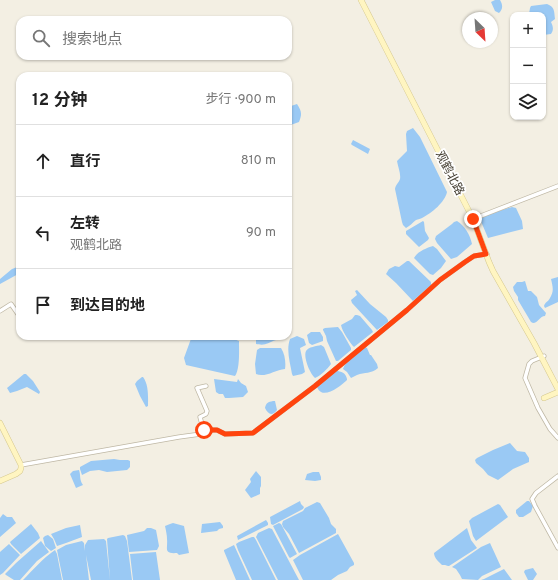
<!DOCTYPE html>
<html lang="zh">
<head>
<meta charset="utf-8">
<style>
	:root { --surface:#fff; --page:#f2f2f2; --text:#222; --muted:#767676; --line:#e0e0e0 }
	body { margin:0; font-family:Overpass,"Noto Sans SC",sans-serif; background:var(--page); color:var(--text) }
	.controls { position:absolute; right:12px; top:12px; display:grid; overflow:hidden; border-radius:8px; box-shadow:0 1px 3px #0004 }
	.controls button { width:36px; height:36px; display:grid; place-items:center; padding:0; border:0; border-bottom:1px solid var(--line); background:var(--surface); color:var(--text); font:20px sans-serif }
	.compass { position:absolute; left:462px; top:12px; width:36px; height:36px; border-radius:50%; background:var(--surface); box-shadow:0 1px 3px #0004; rotate:155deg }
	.stop { position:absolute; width:12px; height:12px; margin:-9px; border:3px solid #ff440e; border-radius:50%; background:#fff }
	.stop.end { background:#ff440e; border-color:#fff; box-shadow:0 1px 4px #0008 }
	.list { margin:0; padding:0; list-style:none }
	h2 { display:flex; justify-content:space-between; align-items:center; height:52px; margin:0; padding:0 16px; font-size:17px }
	h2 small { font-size:13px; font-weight:400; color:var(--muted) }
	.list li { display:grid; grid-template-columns:26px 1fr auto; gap:12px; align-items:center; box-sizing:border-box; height:72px; padding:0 16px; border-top:1px solid var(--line) }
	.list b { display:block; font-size:15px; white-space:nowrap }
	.list p { margin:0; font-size:13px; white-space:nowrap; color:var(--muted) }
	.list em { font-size:13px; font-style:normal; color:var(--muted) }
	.icon { flex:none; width:22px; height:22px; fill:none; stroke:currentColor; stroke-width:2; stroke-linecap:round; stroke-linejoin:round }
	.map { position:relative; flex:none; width:558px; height:580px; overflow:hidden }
	.search { position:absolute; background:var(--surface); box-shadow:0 1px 3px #0004; left:16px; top:16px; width:276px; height:44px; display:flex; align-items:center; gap:10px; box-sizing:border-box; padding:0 14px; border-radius:12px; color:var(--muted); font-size:15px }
	.panel { position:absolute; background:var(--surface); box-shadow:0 1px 3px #0004; left:16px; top:72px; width:276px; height:268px; border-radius:12px }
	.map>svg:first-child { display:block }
</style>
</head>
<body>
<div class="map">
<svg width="558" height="580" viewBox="0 0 558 580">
	<rect width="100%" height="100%" fill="#f3efe3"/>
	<path fill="#9ac9f4" d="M495,0h5c3,5 3,9 -1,13l-4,-2 -4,-9z
		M547,4c8,3 7,7 8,15l-4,3c2,4 3,8 0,12l-8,1v-20h-17l3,-1 1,-6 1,-2z
		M297,104c5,8 5,10 2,18l-11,4v-19z
		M413,128l7,9 27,55c-2,10 -15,21 -25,26 -1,1 -4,1 -6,2 -4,3 -6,6 -10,8l-3,-3 -1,-3 -7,-33c1,-5 3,-5 5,-10 1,-5 -2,-12 -3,-18l10,-10 -1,-17 1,-3z
		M353,140l17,9 -2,5 -16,-9 -1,-1z
		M512,207l4,1 6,13 1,8 -35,9 -8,-19 9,-5z
		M423,221l1,1 1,9 4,7 -1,2 -9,7 -13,-13v-3z
		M457,221c8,5 13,14 15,23l-15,13 -6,2 -14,-16 -2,-4 1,-3 16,-12 2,-2z
		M433,246l4,3 9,12 -5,7 -8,7 -3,-1 -16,-16c3,-6 12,-10 19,-12z
		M407,261h2l22,21v3l-17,15 -1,1 -17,-18 -10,-9 3,-5 6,-3 4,1z
		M20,266v7l-20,11v-5l12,-10z
		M558,277v25l-13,6 -1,-2c1,-4 4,-4 6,-8 4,-7 3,-10 1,-19z
		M525,281l3,10h3l6,6 2,8 7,8 -1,3c-5,0 -7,7 -12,7l-2,-1 -13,-22v-3l-4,-6 -1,-4 4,-5h5z
		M357,290l13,14 16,13 2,3v2l-11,8 -25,-27 -1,-3 6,-5 -2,-4z
		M355,315h2l3,1 12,14 1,2 -19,15c-4,-4 -12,-16 -13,-22l11,-6z
		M338,327l4,5 9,16v2l-13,11h-2l-9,-20 -1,-5 -3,-6v-1l2,-1z
		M311,332h9l3,5v4l-11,4 -3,-2 -2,-8z
		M192,336h34l13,5c0,9 1,28 -4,35l-49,-11 -2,-7z
		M259,336h27c-4,3 -6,3 -10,4 -9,3 -10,6 -20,4v-6z
		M297,336l7,3 2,6 -6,3 5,24 -3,2 -9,2 -1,-2c-2,-12 -6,-24 -2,-35z
		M321,345l3,2 7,17c-4,5 -9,11 -16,14 -5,-4 -12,-21 -9,-27 2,-4 11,-5 15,-6z
		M365,347l2,1 3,7h1l6,9 1,4c-7,6 -13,4 -21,7 -2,1 -4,2 -6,3l-4,-6 -4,-3c3,-10 16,-15 22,-22z
		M260,348h21c4,6 5,15 4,21 -10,1 -20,9 -29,5l-1,-10 2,-14z
		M336,371c5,0 10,2 11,8v1c-5,5 -19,16 -26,12 -2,-1 -3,-3 -4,-5l1,-2z
		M24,374h2l7,7 7,11 -1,2 -12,-7 -10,4 -7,2 -3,-5z
		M142,377h1c6,8 5,20 5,29l-2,1 -6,-11 -5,-12 2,-3z
		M214,379l23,3 1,-3 3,4 5,3 2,6 -5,5 -14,1h-4l-2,-4h-4l-3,-2z
		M273,401h2l2,9c-5,7 -9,4 -12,-2 1,-5 3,-6 8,-7z
		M510,443l7,8 8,1 4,6v4l-16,7 -15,11 -10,-5 -5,-6 -7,-6 -1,-3 2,-2 16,-8z
		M114,459l6,1h8l2,1v6l-3,3 -20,2 -8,-2 -9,1 -8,4 -2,-6v-2l11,-6z
		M79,470c2,6 0,9 4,15l-7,3 -6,-14 3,-3z
		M256,471l5,6v9l-1,2v6l-9,4 -6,-8 6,-8 -1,-3z
		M313,472h6l2,5v3l-6,1 -10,-1 2,-6z
		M300,501l1,3 3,3 -1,2 -30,16 -2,-1 -1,-7z
		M527,501h2l4,5 -2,6 -8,5h-4l-3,-4v-3z
		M317,502l3,1 9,15 2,6 5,5v4l-37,20 -10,-19 -6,-7 -1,-3 1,-3 20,-10 2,-3z
		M498,504l2,1 8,12 -32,24 -3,-5 -4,-15 3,-3z
		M3,514l4,3h5l4,6 -16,14v-19z
		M266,520l2,3v2l-30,15 -1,-4z
		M220,522l3,4v2l-4,1 -2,2 -16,2 1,-9z
		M173,523l11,3 5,27 -10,2 -2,-2c-14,1 -9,-4 -10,-14 0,-4 -1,-8 -2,-13l5,-2z
		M279,523l2,1 16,30 -7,4 -1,-1 -16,-31z
		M31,524l7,9 2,5 -19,16 -10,-10 -1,-2z
		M80,525l2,12 -16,6 -9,3 -3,-7 -3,-5 15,-6z
		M147,528h4l5,2 3,16 -2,4 -28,2 -2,-17 17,-4z
		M269,528l3,1 27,51h-21l-22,-43 2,-4z
		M467,528l4,12 6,8 -28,18h-1l-3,-1h-3c-3,-3 -8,-7 -8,-12z
		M338,534l16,29v2l-4,2 -3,4 -9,4 -7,5h-28l-10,-20 7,-5z
		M48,535l5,4 3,9 -5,3 -6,-5 -2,-8 2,-2z
		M123,535l2,1 2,5 5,39h-22l-3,-41 1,-1z
		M252,537h2l2,3 20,40h-24l-14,-30 -2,-6 3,-2z
		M104,539l2,2 4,39h-19l-5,-25 3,25h-26l-6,-30 9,-5 16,-4 2,2 1,8v-6l3,-5z
		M41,541l8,11 -12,9 -17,19h-6l-8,-5 -1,-1 11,-11z
		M490,543l11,24 -19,9 -4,4 -16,-1 -2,-4 -4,-6 -4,-2 29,-20z
		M9,544l11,11 -17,18 -3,2v-23z
		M234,545l16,35h-14l-12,-29v-1z
		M55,550l2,4 5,26h-39c10,-10 19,-21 32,-30z
		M156,552l4,28h-27l-3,-26z
		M533,568l4,6 -4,6h-5l-4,-8 1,-2z
		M504,569l8,11h-31l3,-1z"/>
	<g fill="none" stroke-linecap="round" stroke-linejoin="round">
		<defs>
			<path id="street" d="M473,219l85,-33
				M0,311l11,-7 9,13
				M544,356l-12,5 -3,3 -4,14 13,30 12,21 8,9
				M204,432l-4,-15 6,-3 1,-3 -10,-23 9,-2
				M21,465l158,-28 22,-3 10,-4h6l8,4 28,-1 62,-47 92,-76 33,-30 25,-18 9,-6 13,-2
				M558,476l-22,17 -4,6 3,7 23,42"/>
			<path id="secondary" d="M361,0l112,219 16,43 4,9 41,72 24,46
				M544,398l14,-6
				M0,423l21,42v3l-1,3 -4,3 -16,7"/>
		</defs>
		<use href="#street" stroke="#bfb8a5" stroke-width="5"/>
		<use href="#secondary" stroke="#d5c88f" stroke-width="6"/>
		<use href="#street" stroke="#fff" stroke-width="3.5"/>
		<use href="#secondary" stroke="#fff5c1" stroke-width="5"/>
	</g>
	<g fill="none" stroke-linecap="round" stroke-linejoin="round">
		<path stroke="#ff440e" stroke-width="5" d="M204,430v2l7,-2h6l8,4 28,-1 62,-47 92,-76 33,-30 25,-18 9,-6 12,-2 -13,-35"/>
	</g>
	<g text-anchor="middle" stroke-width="3.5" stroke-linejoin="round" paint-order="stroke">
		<g font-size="12" fill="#453f33" stroke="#fff">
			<text transform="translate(450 173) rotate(63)" y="4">观鹤北路</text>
		</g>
	</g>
</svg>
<div class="controls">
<button>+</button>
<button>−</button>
<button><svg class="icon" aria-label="layers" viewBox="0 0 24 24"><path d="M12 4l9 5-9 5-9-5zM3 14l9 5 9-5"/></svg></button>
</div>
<svg class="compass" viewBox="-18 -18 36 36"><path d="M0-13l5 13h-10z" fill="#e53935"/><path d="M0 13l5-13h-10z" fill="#767676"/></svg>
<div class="stop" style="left:204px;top:430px"></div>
<div class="stop end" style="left:473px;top:219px"></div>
<div class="search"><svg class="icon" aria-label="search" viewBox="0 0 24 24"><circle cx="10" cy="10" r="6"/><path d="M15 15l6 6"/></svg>搜索地点</div>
<section class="panel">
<h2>12 分钟<small>步行 · 900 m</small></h2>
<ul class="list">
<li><svg class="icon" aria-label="ahead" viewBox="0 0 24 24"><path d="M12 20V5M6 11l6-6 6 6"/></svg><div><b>直行</b></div><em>810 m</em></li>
<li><svg class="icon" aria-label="left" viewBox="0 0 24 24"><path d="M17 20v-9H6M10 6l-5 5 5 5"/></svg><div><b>左转</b><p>观鹤北路</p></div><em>90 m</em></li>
<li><svg class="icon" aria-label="arrive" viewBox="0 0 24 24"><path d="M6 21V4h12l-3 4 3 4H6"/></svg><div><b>到达目的地</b></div></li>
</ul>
</section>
</div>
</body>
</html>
